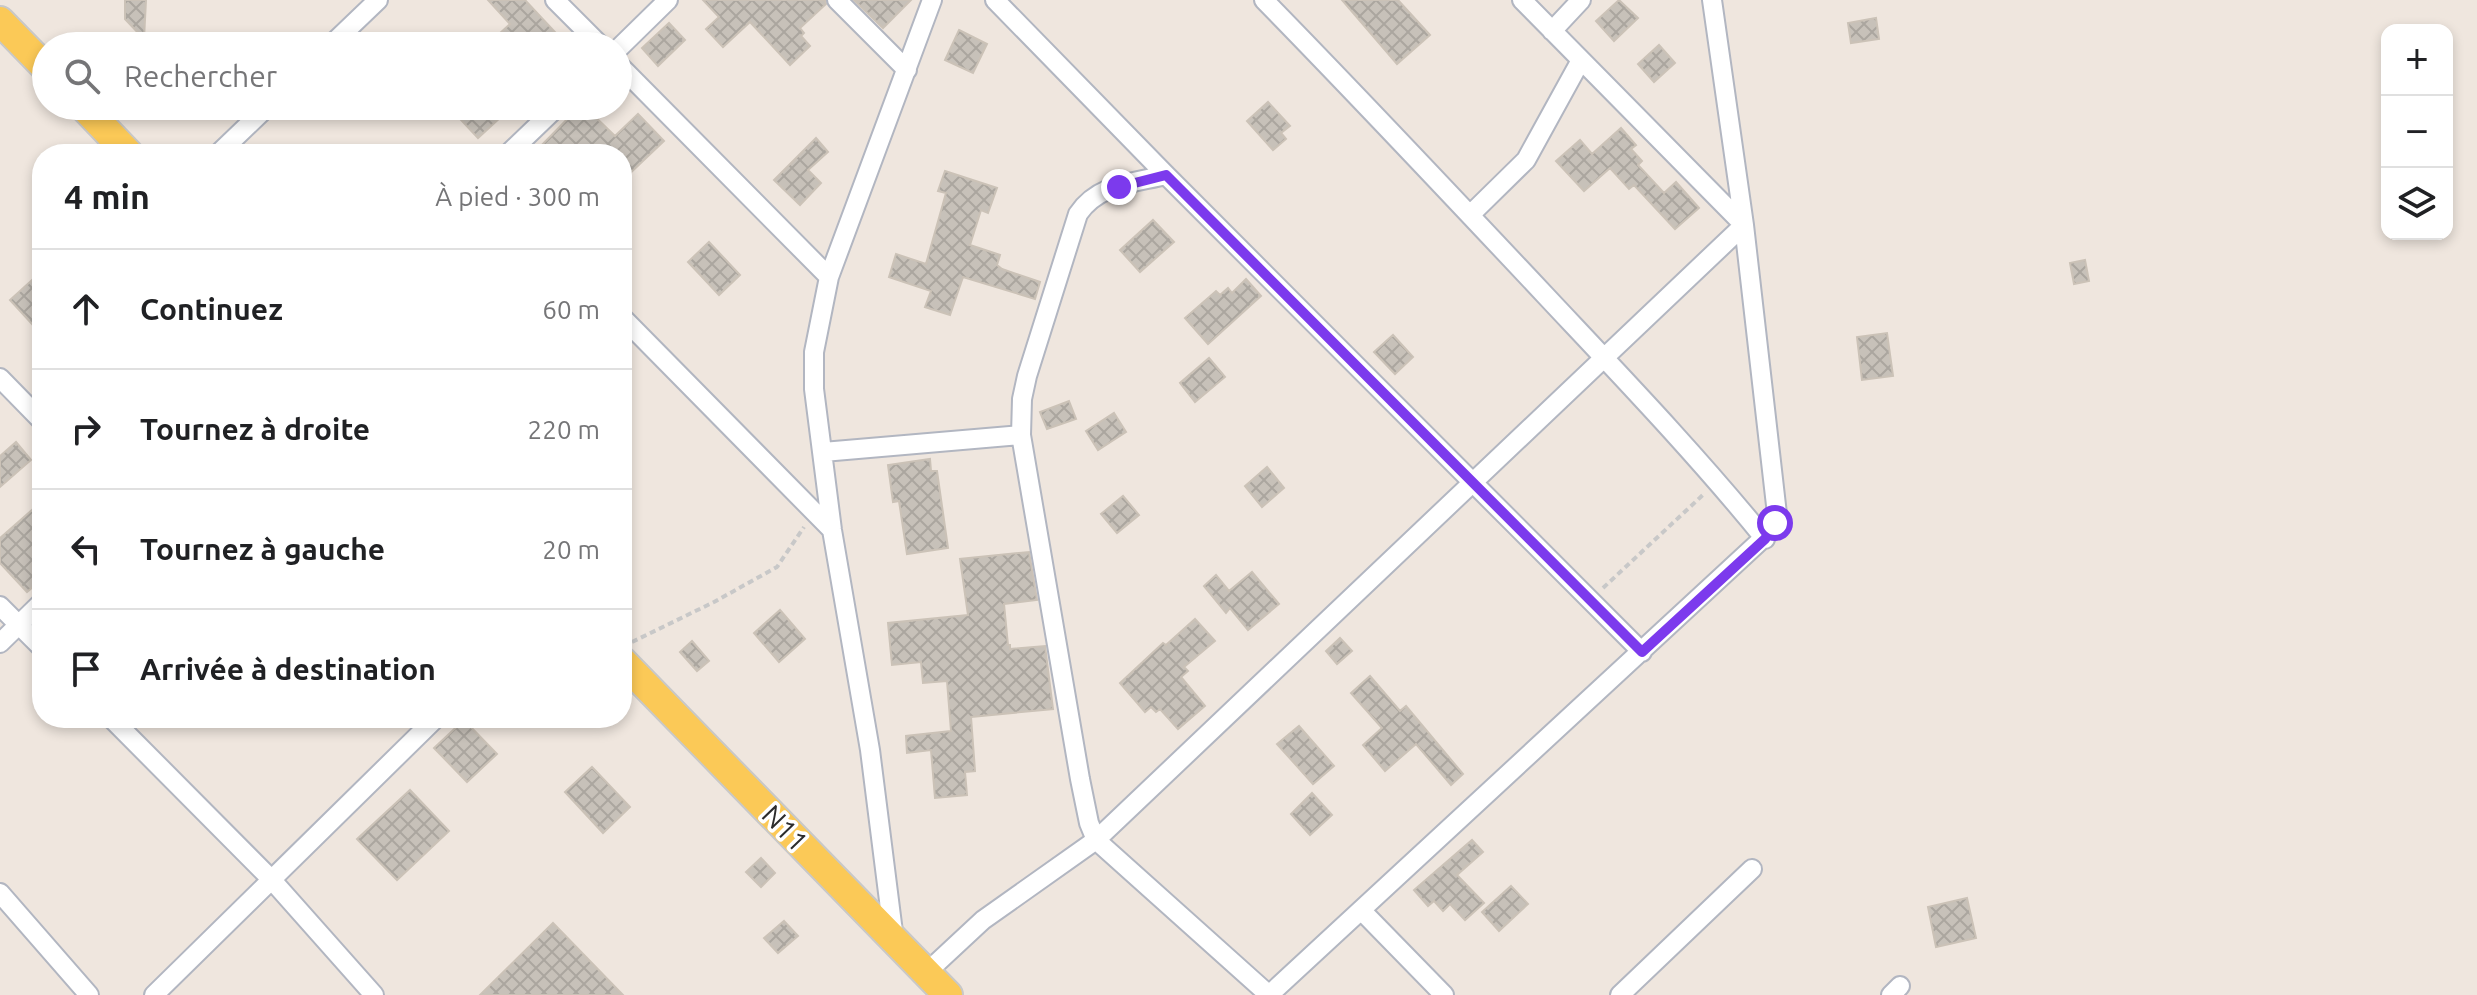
<!DOCTYPE html>
<html lang="fr">
<head>
<meta charset="utf-8">
<style>
	:root { --surface:#fff; --page:#f6f6f6; --text:#202124; --muted:#757577; --line:#e0e0e0 }
	body { margin:0; font-family:Ubuntu,sans-serif; background:var(--page); color:var(--text) }
	.controls { position:absolute; right:24px; top:24px; display:grid; overflow:hidden; border-radius:16px; box-shadow:0 4px 12px #0003 }
	.controls button { width:72px; height:72px; display:grid; place-items:center; padding:0; border:0; border-bottom:2px solid var(--line); background:var(--surface); color:var(--text); font:40px sans-serif }
	.stop { position:absolute; width:24px; height:24px; margin:-18px; border:6px solid #7c3aed; border-radius:50%; background:#fff }
	.stop.end { background:#7c3aed; border-color:#fff; box-shadow:0 2px 8px #0008 }
	.list { margin:0; padding:0; list-style:none }
	h2 { display:flex; justify-content:space-between; align-items:center; height:104px; margin:0; padding:0 32px; font-size:34px }
	h2 small { font-size:26px; font-weight:400; color:var(--muted) }
	.list li { display:grid; grid-template-columns:52px 1fr auto; gap:24px; align-items:center; box-sizing:border-box; height:120px; padding:0 32px; border-top:2px solid var(--line) }
	.list b { display:block; font-size:30px; white-space:nowrap }
	.list em { font-size:26px; font-style:normal; color:var(--muted) }
	.icon { flex:none; width:44px; height:44px; fill:none; stroke:currentColor; stroke-width:2; stroke-linecap:round; stroke-linejoin:round }
	.map { position:relative; flex:none; width:2477px; height:995px; overflow:hidden }
	.search { position:absolute; background:var(--surface); box-shadow:0 4px 12px #0003; left:32px; top:32px; width:600px; height:88px; display:flex; align-items:center; gap:20px; box-sizing:border-box; padding:0 28px; border-radius:44px; color:var(--muted); font-size:30px }
	.panel { position:absolute; background:var(--surface); box-shadow:0 4px 12px #0003; left:32px; top:144px; width:600px; height:584px; border-radius:32px }
	.map>svg:first-child { display:block }
</style>
</head>
<body>
<div class="map">
<svg width="2477" height="995" viewBox="0 0 2477 995">
	<defs>
		<pattern id="building-cross-hatch" width="8" height="8" patternUnits="userSpaceOnUse" patternTransform="scale(2)"><rect width="8" height="8" fill="#c7c1b9"/><path d="M0 0l8 8M0 8l8-8" fill="none" stroke="#aba69f"/></pattern>
	</defs>
	<rect width="100%" height="100%" fill="#efe6de"/>
	<path fill="url(#building-cross-hatch)" stroke="#cbc2b7" stroke-width="2" d="M125,0h21l-2,39 -19,-20z
		M488,0h37l43,46h-82l24,-22z
		M703,0h122l1,4 -26,24 4,5 -3,3 9,10 -20,19 -40,-43 -27,25 -17,-18 13,-12z
		M854,0h57l-28,28z
		M1342,0h56l32,35 -33,29z
		M1619,0l19,18 -24,23 -18,-20z
		M1876,18l3,21 -28,4 -3,-20z
		M669,23l16,17 -27,26 -16,-18z
		M959,30l28,14 -14,29 -28,-13z
		M1659,45l16,18 -21,19 -16,-18z
		M1268,102l22,24 -9,7 5,6 -13,11 -26,-29z
		M448,106h65l-35,32z
		M580,106h4l31,30 23,-22 26,27 -42,40v-27h-89z
		M1621,128l15,17 -5,4 11,12 -4,4 26,28 12,-11 23,26 -24,21 -41,-44 -5,4 -19,-21 -26,23 -28,-30 24,-21 12,14z
		M816,138l12,14 -20,18 13,13 -21,22 -26,-25z
		M945,171l52,17 -9,25 -7,-3 -11,35 30,10 -3,10 5,4 38,13 -5,17 -72,-22 -13,38 -25,-8 6,-16 -42,-14 7,-23 30,10 20,-71 -8,-2z
		M1153,220l21,22 -34,30 -20,-22z
		M709,242l31,33 -21,20 -31,-33z
		M2085,260l4,21 -15,3 -4,-21z
		M42,271v64l-32,-35z
		M1246,279l15,17 -53,48 -23,-26 31,-27 4,4 8,-7 4,5z
		M1887,333l6,43 -31,4 -5,-43z
		M1393,335l20,22 -18,17 -21,-22z
		M1209,358l16,19 -30,25 -15,-19z
		M1069,401l7,18 -29,10 -7,-17z
		M1114,413l12,19 -28,18 -12,-19z
		M16,442l15,18 -31,27v-31z
		M930,459l1,12h6l11,77 -41,6 -8,-53 -6,1 -5,-37z
		M1267,467l17,21 -22,19 -17,-21z
		M1123,496l16,19 -22,18 -16,-19z
		M32,510l10,12v57l-15,13 -27,-29v-25z
		M1029,552l8,48 -33,4 4,41h2v4l35,-3 8,63 -82,8 4,54 -10,1 2,23 -32,3 -4,-48 -24,3 -1,-17 45,-5 -4,-50 -24,2 -2,-21 -29,3 -4,-42 80,-8 -8,-56z
		M1252,572l27,32 -31,26 -18,-22 -4,5 -22,-27 12,-11 13,16z
		M780,610l25,29 -26,23 -25,-29z
		M1195,619l20,22 -31,26 4,4 -7,6 24,29 -27,23 -18,-20 -4,3 -5,-5 -6,5 -25,-29 43,-40 3,2z
		M1340,638l12,13 -15,13 -11,-13z
		M692,641l17,20 -12,10 -17,-19z
		M1370,676l30,35 6,-5 57,68 -12,11 -35,-41 -31,27 -22,-26 19,-17 -31,-35z
		M464,720l33,34 -30,28 -33,-34z
		M1299,726l35,40 -21,18 -36,-40z
		M592,767l38,40 -27,26 -38,-41z
		M410,790l39,41 -52,49 -40,-41z
		M1312,793l20,22 -22,20 -19,-21z
		M1472,840l11,12 -26,23 27,28 -19,17 -15,-16 -7,7 -9,-10 -6,5 -14,-16z
		M761,858l14,15 -14,14 -15,-15z
		M1511,886l17,18 -29,27 -17,-19z
		M1967,898l9,40 -40,9 -8,-40z
		M784,921l14,15 -20,17 -14,-15z
		M553,923l70,72h-143z"/>
	<g fill="none" stroke-linecap="round" stroke-linejoin="round">
		<defs>
			<path id="minor" d="M555,0l46,46
				M837,0l70,70
				M995,0l171,175 476,477
				M1264,0c95,97 188,196 281,295 75,80 151,159 220,244
				M1522,0l222,225
				M1552,31l29,-31
				M330,46l48,-46
				M618,49l50,-49
				M618,64l211,213
				M218,154l50,-48
				M508,154l50,-48
				M1166,175c-33,8 -68,9 -88,39l-51,162 -5,23 -1,36 59,344 9,44 7,17 173,155
				M1470,215l56,-55 55,-100
				M622,317l210,213
				M0,378l42,43
				M823,452l198,-17
				M0,606l42,42
				M0,643l42,-41
				M111,718l160,161 103,116
				M0,893l89,102
				M1361,910l83,85
				M894,940l-24,-190 -38,-220 -18,-141v-37l15,-75 103,-277
				M926,973l57,-53 113,-80 648,-615
				M154,995l282,-277
				M1269,995l502,-464 6,-17 -33,-289 -32,-225
				M1620,995l132,-126
				M1891,995l9,-9"/>
			<path id="primary" d="M0,21l46,47
				M83,106l46,48
				M622,661l326,334"/>
		</defs>
		<use href="#minor" stroke="#b2b6c1" stroke-width="22"/>
		<use href="#primary" stroke="#c8c8c8" stroke-width="32"/>
		<path stroke="#c8c8c8" stroke-width="4" stroke-dasharray="6 4" stroke-linecap="butt" d="M1603,588l102,-95
			M632,642l82,-40 63,-35 27,-40"/>
		<use href="#minor" stroke="#fff" stroke-width="18"/>
		<use href="#primary" stroke="#fbc957" stroke-width="28"/>
	</g>
	<g fill="none" stroke-linecap="round" stroke-linejoin="round">
		<path stroke="#7c3aed" stroke-width="10" d="M1119,187l47,-12 476,477 123,-113 10,-16"/>
	</g>
	<g text-anchor="middle" stroke-width="7" stroke-linejoin="round" paint-order="stroke">
		<g font-size="28" fill="#2c2c2c" stroke="#fff">
			<text transform="translate(785 828) rotate(46)" y="10">N11</text>
		</g>
	</g>
</svg>
<div class="controls">
<button>+</button>
<button>−</button>
<button><svg class="icon" aria-label="layers" viewBox="0 0 24 24"><path d="M12 4l9 5-9 5-9-5zM3 14l9 5 9-5"/></svg></button>
</div>
<div class="stop" style="left:1775px;top:523px"></div>
<div class="stop end" style="left:1119px;top:187px"></div>
<div class="search"><svg class="icon" aria-label="search" viewBox="0 0 24 24"><circle cx="10" cy="10" r="6"/><path d="M15 15l6 6"/></svg>Rechercher</div>
<section class="panel">
<h2>4 min<small>À pied · 300 m</small></h2>
<ul class="list">
<li><svg class="icon" aria-label="ahead" viewBox="0 0 24 24"><path d="M12 20V5M6 11l6-6 6 6"/></svg><div><b>Continuez</b></div><em>60 m</em></li>
<li><svg class="icon" aria-label="right" viewBox="0 0 24 24"><path d="M7 20v-9h11M14 6l5 5-5 5"/></svg><div><b>Tournez à droite</b></div><em>220 m</em></li>
<li><svg class="icon" aria-label="left" viewBox="0 0 24 24"><path d="M17 20v-9H6M10 6l-5 5 5 5"/></svg><div><b>Tournez à gauche</b></div><em>20 m</em></li>
<li><svg class="icon" aria-label="arrive" viewBox="0 0 24 24"><path d="M6 21V4h12l-3 4 3 4H6"/></svg><div><b>Arrivée à destination</b></div></li>
</ul>
</section>
</div>
</body>
</html>
